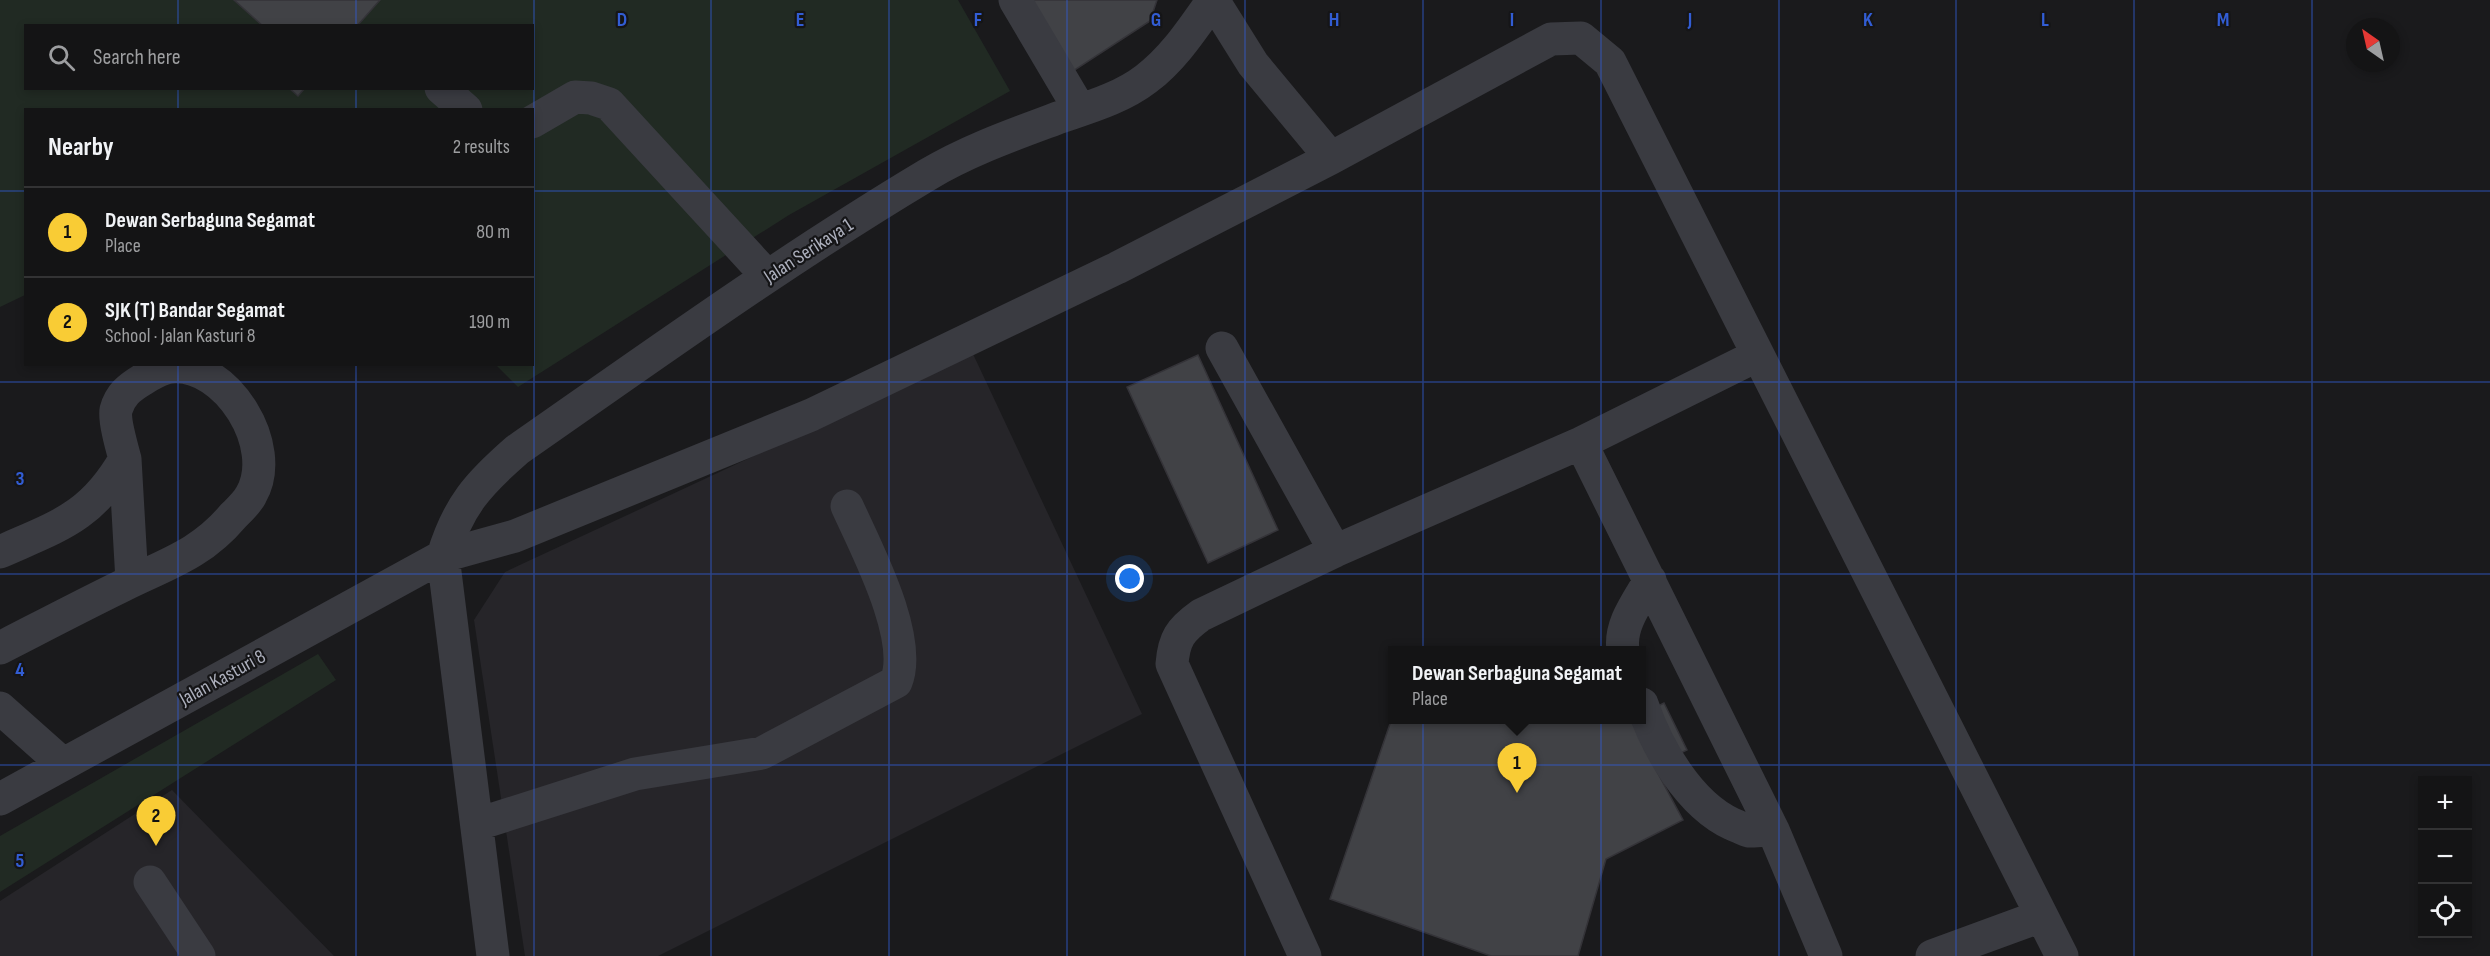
<!DOCTYPE html>
<html lang="en">
<head>
<meta charset="utf-8">
<style>
	:root { --surface:#141415; --page:#212122; --text:#f1f3f6; --muted:#9d9ea0; --line:#333334; --accent:#f9cc35 }
	body { margin:0; font-family:"Sofia Sans Condensed",sans-serif; background:var(--page); color:var(--text) }
	.controls { position:absolute; right:18px; bottom:18px; display:grid; overflow:hidden; border-radius:0px; box-shadow:0 3px 9px #0003 }
	.controls button { width:54px; height:54px; display:grid; place-items:center; padding:0; border:0; border-bottom:2px solid var(--line); background:var(--surface); color:var(--text); font:30px sans-serif }
	.compass { position:absolute; left:2346px; top:18px; width:54px; height:54px; border-radius:50%; background:var(--surface); box-shadow:0 3px 9px #0003; rotate:326deg }
	.you { position:absolute; left:1130px; top:579px; width:21px; height:21px; margin:-15px; border:4px solid #fff; border-radius:50%; background:#1a73e8; box-shadow:0 0 0 9px #1a73e833 }
	.badge { display:grid; place-items:center; width:39px; height:39px; border-radius:50%; background:var(--accent); color:#111; font-size:20px; font-weight:700 }
	.pin { position:absolute; translate:-50% -50px; filter:drop-shadow(0 2px 3px #0008) }
	.pin::after { content:''; position:absolute; top:32px; width:21px; height:18px; background:inherit; clip-path:polygon(0 0,100% 0,50% 100%) }
	.popup { position:absolute; left:1388px; top:646px; width:258px; height:78px; box-sizing:border-box; display:grid; place-content:center; border-radius:0px; background:var(--surface); filter:drop-shadow(0 2px 4px #0005); font-size:20px; white-space:nowrap; color:var(--muted) }
	.popup b { font-size:22px; color:var(--text) }
	.popup::after { content:''; position:absolute; left:50%; top:100%; margin-left:-12px; border:12px solid transparent; border-top-color:var(--surface) }
	.list { margin:0; padding:0; list-style:none }
	h2 { display:flex; justify-content:space-between; align-items:center; height:78px; margin:0; padding:0 24px; font-size:26px }
	h2 small { font-size:20px; font-weight:400; color:var(--muted) }
	.list li { display:grid; grid-template-columns:39px 1fr auto; gap:18px; align-items:center; box-sizing:border-box; height:90px; padding:0 24px; border-top:2px solid var(--line) }
	.list b { display:block; font-size:22px; white-space:nowrap }
	.list p { margin:0; font-size:20px; white-space:nowrap; color:var(--muted) }
	.list em { font-size:20px; font-style:normal; color:var(--muted) }
	.icon { flex:none; width:33px; height:33px; fill:none; stroke:currentColor; stroke-width:2; stroke-linecap:round; stroke-linejoin:round }
	.map { position:relative; flex:none; width:2490px; height:956px; overflow:hidden }
	.search { position:absolute; background:var(--surface); box-shadow:0 3px 9px #0003; left:24px; top:24px; width:510px; height:66px; display:flex; align-items:center; gap:15px; box-sizing:border-box; padding:0 21px; border-radius:0px; color:var(--muted); font-size:22px }
	.panel { position:absolute; background:var(--surface); box-shadow:0 3px 9px #0003; left:24px; top:108px; width:510px; height:258px; border-radius:0px }
	.map>svg:first-child { display:block }
</style>
</head>
<body>
<div class="map">
<svg width="2490" height="956" viewBox="0 0 2490 956">
	<rect width="100%" height="100%" fill="#1a1a1c"/>
	<path fill="#262529" d="M973,354l169,360 -484,242h-133l-51,-336 31,-48z
		M172,790l162,166h-334v-55z"/>
	<path fill="#212a23" fill-rule="evenodd" d="M0,0h958l52,91 -221,124 -271,172 -22,-22 36,-1v-254h-506l-1,185 -25,12zM26,26h506v62h-506z
		M318,654l18,26 -336,212v-56z"/>
	<path fill="#414246" stroke="#343338" stroke-width="1.5" d="M234,0h146l-23,26h-94z
		M1024,0h133l-7,21 -83,54z
		M289,88h16l-7,8z
		M1198,355l80,175 -70,33 -81,-176z
		M1664,703l23,47 -33,16 29,54 -77,39 -28,97h-87l-161,-57 62,-181v2h250v-6z"/>
	<g fill="none" stroke-linecap="round" stroke-linejoin="round">
		<path stroke="#3a3b41" stroke-width="33" d="M1015,0l65,110
			M1213,0l40,64 78,94
			M441,88l25,22
			M532,122l43,-25 16,1 18,6 158,172
			M1222,348l113,203
			M1581,443l192,387 53,126
			M125,459l7,122
			M0,552c58,-26 91,-34 125,-93 -3,-11 -11,-39 -9,-49 4,-15 13,-22 26,-30 7,-5 20,-12 29,-13 56,-5 108,80 80,128 -4,8 -12,15 -18,21 -33,39 -67,48 -111,70 -41,20 -81,41 -122,62
			M1623,650c-4,-25 15,-49 27,-70
			M1642,704c15,44 47,100 90,120 6,2 12,6 17,7 8,0 16,-1 24,-1
			M0,708l63,56
			M0,799l443,-243 72,-20 296,-121 306,-147 214,-110 220,-119 30,-1 29,24 452,894
			M478,824l157,-50 127,-21 134,-71c18,-44 -30,-134 -49,-176
			M150,882l49,74
			M493,956l-50,-400c15,-50 35,-72 74,-106 135,-94 268,-190 410,-275 40,-24 85,-40 128,-56 31,-11 65,-20 91,-40 28,-21 47,-51 67,-79
			M1305,956l-133,-292c2,-25 8,-34 29,-49l134,-64 246,-108 175,-87
			M1932,956l109,-40"/>
	</g>
	<path fill="none" stroke="#325dd4" stroke-width="1.5" stroke-opacity="0.55" d="M178,0v26M356,0v26M534,0v956M711,0v956M889,0v956M1067,0v956M1245,0v956M1423,0v956M1601,0v956M1779,0v956M1956,0v956M2134,0v956M2312,0v956M178,88v22M356,88v22M0,191h26M532,191h1958M178,364v592M356,364v592M0,382h2490M0,574h2490M0,765h2490"/>
	<g text-anchor="middle" stroke-width="4.5" stroke-linejoin="round" paint-order="stroke">
		<g font-size="20" fill="#acafbc" stroke="#151517">
			<text transform="translate(808 250) rotate(-33)" y="7">Jalan Serikaya 1</text>
			<text transform="translate(222 677) rotate(-29)" y="7">Jalan Kasturi 8</text>
		</g>
	</g>
	<g font-size="20" text-anchor="middle" font-weight="bold" fill="#325dd4" stroke="#151517" stroke-width="4.5" stroke-linejoin="round" paint-order="stroke">
		<text x="622" y="26">D</text>
		<text x="800" y="26">E</text>
		<text x="978" y="26">F</text>
		<text x="1156" y="26">G</text>
		<text x="1334" y="26">H</text>
		<text x="1512" y="26">I</text>
		<text x="1690" y="26">J</text>
		<text x="1868" y="26">K</text>
		<text x="2045" y="26">L</text>
		<text x="2223" y="26">M</text>
		<text x="20" y="485">3</text>
		<text x="20" y="676">4</text>
		<text x="20" y="867">5</text>
	</g>
</svg>
<div class="controls">
<button>+</button>
<button>−</button>
<button><svg class="icon" aria-label="locate" viewBox="0 0 24 24"><circle cx="12" cy="12" r="6"/><path d="M12 2v4M12 18v4M2 12h4M18 12h4"/></svg></button>
</div>
<svg class="compass" viewBox="-18 -18 36 36"><path d="M0-13l5 13h-10z" fill="#e53935"/><path d="M0 13l5-13h-10z" fill="#9d9ea0"/></svg>
<div class="you"></div>
<div class="pin badge" style="left:1517px;top:793px">1</div>
<div class="popup"><b>Dewan Serbaguna Segamat</b>Place</div>
<div class="pin badge" style="left:156px;top:846px">2</div>
<div class="search"><svg class="icon" aria-label="search" viewBox="0 0 24 24"><circle cx="10" cy="10" r="6"/><path d="M15 15l6 6"/></svg>Search here</div>
<section class="panel">
<h2>Nearby<small>2 results</small></h2>
<ul class="list">
<li><span class="badge">1</span><div><b>Dewan Serbaguna Segamat</b><p>Place</p></div><em>80 m</em></li>
<li><span class="badge">2</span><div><b>SJK (T) Bandar Segamat</b><p>School · Jalan Kasturi 8</p></div><em>190 m</em></li>
</ul>
</section>
</div>
</body>
</html>
